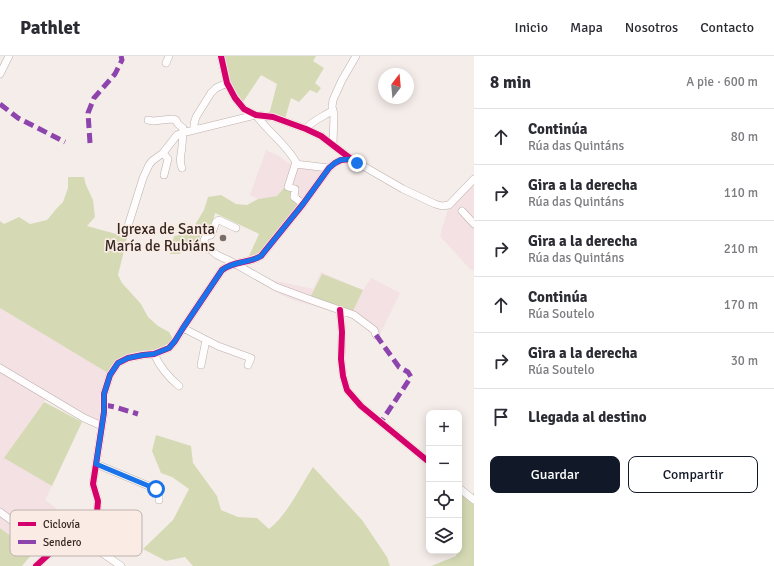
<!DOCTYPE html>
<html lang="es">
<head>
<meta charset="utf-8">
<style>
	:root { --surface:#fff; --page:#f7f7f7; --text:#2b2b33; --muted:#7c7c81; --line:#e1e1e2; --accent:#111827 }
	body { margin:0; font-family:Signika,sans-serif; background:var(--page); color:var(--text) }
	.controls { position:absolute; right:12px; bottom:12px; display:grid; overflow:hidden; border-radius:8px; box-shadow:0 2px 10px #0003 }
	.controls button { width:36px; height:36px; display:grid; place-items:center; padding:0; border:0; border-bottom:1px solid var(--line); background:var(--surface); color:var(--text); font:20px sans-serif }
	.compass { position:absolute; left:378px; top:12px; width:36px; height:36px; border-radius:50%; background:var(--surface); box-shadow:0 2px 10px #0003; rotate:16deg }
	.stop { position:absolute; width:12px; height:12px; margin:-9px; border:3px solid #1a73e8; border-radius:50%; background:#fff }
	.stop.end { background:#1a73e8; border-color:#fff; box-shadow:0 1px 4px #0008 }
	.list { margin:0; padding:0; list-style:none }
	h2 { display:flex; justify-content:space-between; align-items:center; height:52px; margin:0; padding:0 16px; font-size:17px }
	h2 small { font-size:13px; font-weight:400; color:var(--muted) }
	.list li { display:grid; grid-template-columns:26px 1fr auto; gap:12px; align-items:center; box-sizing:border-box; height:56px; padding:0 16px; border-top:1px solid var(--line) }
	.list b { display:block; font-size:15px; white-space:nowrap }
	.list p { margin:0; font-size:13px; white-space:nowrap; color:var(--muted) }
	.list em { font-size:13px; font-style:normal; color:var(--muted) }
	.actions { display:flex; gap:8px; padding:12px 16px }
	.actions a { flex:1; padding:9px 0; border:1px solid var(--accent); border-radius:8px; text-align:center; font-size:14px; color:var(--accent) }
	.actions .main { background:var(--accent); color:#fff }
	.icon { flex:none; width:22px; height:22px; fill:none; stroke:currentColor; stroke-width:2; stroke-linecap:round; stroke-linejoin:round }
	.map { position:relative; flex:none; width:474px; height:510px; overflow:hidden }
	header { display:flex; align-items:center; gap:24px; box-sizing:border-box; height:56px; padding:0 20px; background:var(--surface); border-bottom:1px solid var(--line) }
	header strong { font-size:19px }
	nav { display:flex; gap:22px; margin-inline-start:auto; font-size:14px }
	main { display:flex }
	aside { flex:1; background:var(--surface) }
	.map>svg:first-child { display:block }
</style>
</head>
<body>
<header>
<strong>Pathlet</strong>
<nav><a>Inicio</a><a>Mapa</a><a>Nosotros</a><a>Contacto</a></nav>
</header>
<main>
<div class="map">
<svg width="474" height="510" viewBox="0 0 474 510">
	<rect width="100%" height="100%" fill="#f5edea"/>
	<path fill="#f3e1e3" d="M266,94l13,6 9,7 6,-1 34,3 -29,38 -6,-13 -9,-2 -7,8 -19,3 -8,-4z
		M474,124v90l-4,-1 -30,-33 9,-31z
		M321,216l42,18 8,-12 29,15 -19,39 -5,3 -22,-20 -20,-3 -44,-13 -16,-8 2,-4 -18,-10 55,12z
		M0,252l108,65 -7,45 -3,2h-4l-45,-26 -44,64 47,28 -7,14 11,8 -8,22 -8,10 -2,8 -5,5 -33,-25z"/>
	<path fill="#d5dab4" d="M224,0h92l-3,5 11,7 -9,15 6,5 -4,5 -7,-3 -11,12 -8,-4 -6,21 -16,-4 8,-31 -16,-9 -18,27 -14,-21z
		M68,121h16l2,8 7,15 2,17 -8,9 40,11 -4,18 -5,20 4,8 19,21 7,13 10,9 11,6 4,7c-5,5 -12,9 -18,11 -4,1 -9,0 -13,1 -16,2 -28,7 -34,22l-108,-65v-87l4,3 15,-7 11,7 17,-4 10,-12 6,-6 5,-14z
		M284,132l9,2 6,13 -38,52 -12,1 10,-22 -44,-21 -6,22 -8,-3 -3,13 -14,-3 -4,12h-10l4,-18 16,-3 14,-23 4,-13 13,-2 15,9 11,1 11,-6 19,-3z
		M322,218l41,16 -10,21 -42,-15z
		M44,346l38,20 -30,64 -48,-28z
		M156,379l35,11 2,17 24,33 4,14 17,7 19,1 12,11c19,-15 31,-42 44,-62l49,53 25,37 3,9h-197l-8,-9 -19,4 -23,-12 30,-29 16,-31 -17,-12 -11,-4 -9,-22z
		M459,432l12,10 3,-6v74h-43l25,-10 1,-5h2z
		M0,472l33,25 -11,13h-22z"/>
	<g fill="none" stroke-linecap="round" stroke-linejoin="round">
		<defs>
			<path id="minor" d="M166,7l3,-7
				M0,18l9,-18
				M148,64l5,1 19,-2 4,1 2,4 5,4c-1,6 0,12 -1,17 0,9 -4,15 0,23
				M306,73c5,-8 19,-13 27,-19
				M194,74v-6l2,-7 15,-24 5,-5 11,-5
				M333,88l1,-30 -2,-7 1,-7 9,-20 14,-24
				M163,97l5,6 -4,16
				M351,103l52,30 32,15 7,2 7,-1 25,-26
				M295,108l34,4
				M462,155l12,13
				M128,170l15,-48 6,-13 3,-4 11,-8 14,-18 5,-2 74,-18c12,17 30,29 40,47l-8,25 7,2 -1,8 9,7
				M236,172l-17,-8 -3,2 -5,13 -5,1 -2,4 1,5 12,10 13,6 46,26 38,14 40,14 20,15 2,5
				M340,254l2,22 -1,27 2,17 4,14 14,16 68,56
				M183,272l35,18 33,12 -3,7
				M154,298c6,13 14,23 25,32
				M201,309l5,-25
				M0,312l84,50 18,8
				M96,408l60,25 3,4v7
				M459,432l15,12
				M0,456l23,17 26,25
				M78,479l8,7 35,24
				M36,510l13,-12 17,-13 21,-12 6,-8 4,-9 1,-11 -5,-17 11,-72v-18l6,-19 8,-12 10,-5 15,-3 11,-1 15,-6 6,-7 8,-13 39,-58c13,-10 26,-6 39,-14l42,-52 26,-36 6,-5 6,-3 10,-1 -30,-23 -15,-7 -33,-12 -17,-2 -12,-6 -9,-11 -8,-15 -6,-27"/>
		</defs>
		<use href="#minor" stroke="#bab0ac" stroke-width="8"/>
		<use href="#minor" stroke="#fefcfc" stroke-width="7"/>
		<path stroke="#8e44ad" stroke-width="5" stroke-dasharray="10 5" stroke-linecap="butt" d="M0,48l18,14 47,24
			M90,87l-2,-30 6,-15 21,-24 7,-14 -1,-4
			M376,279l23,32 9,5 3,5 -30,45
			M104,349l11,2 23,7"/>
		<defs>
			<path id="cycleway" d="M340,254l2,22 -1,27 2,17 4,14 14,16 68,56
				M36,510l13,-12 17,-13 21,-12 6,-8 4,-9 1,-11 -5,-17 11,-72v-18l6,-19 8,-12 10,-5 15,-3 11,-1 15,-6 6,-7 8,-13 39,-58c13,-10 26,-6 39,-14l42,-52 26,-36 6,-5 6,-3 10,-1 -30,-23 -15,-7 -33,-12 -17,-2 -12,-6 -9,-11 -8,-15 -6,-27"/>
		</defs>
		<use href="#cycleway" stroke="#faece5" stroke-width="8"/>
		<use href="#cycleway" stroke="#d6006c" stroke-width="6"/>
	</g>
	<g fill="none" stroke-linecap="round" stroke-linejoin="round">
		<path stroke="#1a73e8" stroke-width="5" d="M156,433l-60,-25 8,-52v-18l6,-19 8,-12 10,-5 15,-3 11,-1 15,-6 6,-7 8,-13 39,-58c13,-10 26,-6 39,-14l42,-52 26,-36 6,-5 5,-3 11,-1 6,4"/>
	</g>
	<circle fill="#786d68" stroke="#faece5" stroke-width="1.5" cx="223" cy="182" r="4"/>
	<g text-anchor="middle" stroke-width="3.5" stroke-linejoin="round" paint-order="stroke">
		<g font-size="15" fill="#352822" stroke="#faece5" text-anchor="end">
			<text x="215" y="178">Igrexa de Santa<tspan x="215" dy="17">María de Rubiáns</tspan></text>
		</g>
	</g>
	<rect x="10" y="454" width="132" height="46" rx="6" fill="#faece5" stroke="#bfb1aa" stroke-width="1"/>
	<rect x="18" y="466" width="18" height="4" fill="#d6006c"/>
	<rect x="18" y="484" width="18" height="4" fill="#8e44ad"/>
	<g font-size="11" fill="#352822">
		<text x="43" y="472">Ciclovía</text>
		<text x="43" y="490">Sendero</text>
	</g>
</svg>
<div class="controls">
<button>+</button>
<button>−</button>
<button><svg class="icon" aria-label="locate" viewBox="0 0 24 24"><circle cx="12" cy="12" r="6"/><path d="M12 2v4M12 18v4M2 12h4M18 12h4"/></svg></button>
<button><svg class="icon" aria-label="layers" viewBox="0 0 24 24"><path d="M12 4l9 5-9 5-9-5zM3 14l9 5 9-5"/></svg></button>
</div>
<svg class="compass" viewBox="-18 -18 36 36"><path d="M0-13l5 13h-10z" fill="#e53935"/><path d="M0 13l5-13h-10z" fill="#7c7c81"/></svg>
<div class="stop" style="left:156px;top:433px"></div>
<div class="stop end" style="left:357px;top:107px"></div>
</div>
<aside>
<h2>8 min<small>A pie · 600 m</small></h2>
<ul class="list">
<li><svg class="icon" aria-label="ahead" viewBox="0 0 24 24"><path d="M12 20V5M6 11l6-6 6 6"/></svg><div><b>Continúa</b><p>Rúa das Quintáns</p></div><em>80 m</em></li>
<li><svg class="icon" aria-label="right" viewBox="0 0 24 24"><path d="M7 20v-9h11M14 6l5 5-5 5"/></svg><div><b>Gira a la derecha</b><p>Rúa das Quintáns</p></div><em>110 m</em></li>
<li><svg class="icon" aria-label="right" viewBox="0 0 24 24"><path d="M7 20v-9h11M14 6l5 5-5 5"/></svg><div><b>Gira a la derecha</b><p>Rúa das Quintáns</p></div><em>210 m</em></li>
<li><svg class="icon" aria-label="ahead" viewBox="0 0 24 24"><path d="M12 20V5M6 11l6-6 6 6"/></svg><div><b>Continúa</b><p>Rúa Soutelo</p></div><em>170 m</em></li>
<li><svg class="icon" aria-label="right" viewBox="0 0 24 24"><path d="M7 20v-9h11M14 6l5 5-5 5"/></svg><div><b>Gira a la derecha</b><p>Rúa Soutelo</p></div><em>30 m</em></li>
<li><svg class="icon" aria-label="arrive" viewBox="0 0 24 24"><path d="M6 21V4h12l-3 4 3 4H6"/></svg><div><b>Llegada al destino</b></div></li>
</ul>
<div class="actions"><a class="main">Guardar</a><a>Compartir</a></div>
</aside>
</main>
</body>
</html>
